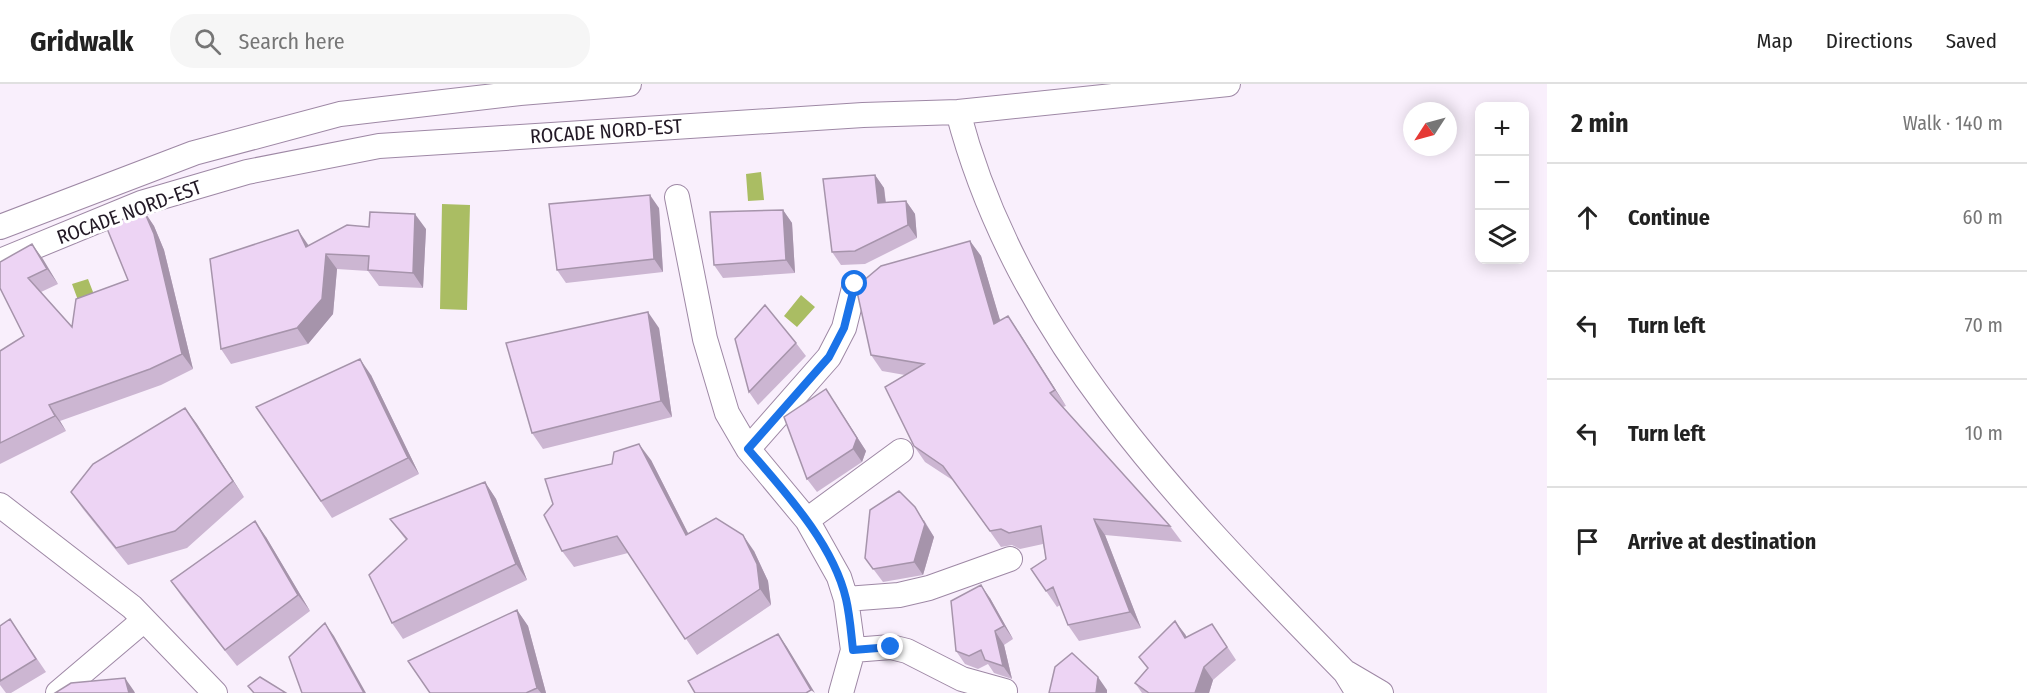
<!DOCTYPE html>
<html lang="en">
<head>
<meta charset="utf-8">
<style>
	:root { --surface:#fff; --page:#f6f6f6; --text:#222; --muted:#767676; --line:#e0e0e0 }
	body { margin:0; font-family:"Fira Sans Condensed",sans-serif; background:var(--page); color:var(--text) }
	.controls { position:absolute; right:18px; top:18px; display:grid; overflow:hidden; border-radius:12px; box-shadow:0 3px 15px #0003 }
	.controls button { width:54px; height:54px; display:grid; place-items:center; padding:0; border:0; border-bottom:2px solid var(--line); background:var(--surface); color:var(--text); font:30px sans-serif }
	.compass { position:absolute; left:1403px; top:18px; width:54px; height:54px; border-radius:50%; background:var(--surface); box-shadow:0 3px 15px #0003; rotate:234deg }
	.stop { position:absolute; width:18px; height:18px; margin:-14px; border:4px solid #1a73e8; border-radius:50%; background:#fff }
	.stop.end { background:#1a73e8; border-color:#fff; box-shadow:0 2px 6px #0008 }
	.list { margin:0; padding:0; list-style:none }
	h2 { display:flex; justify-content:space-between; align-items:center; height:78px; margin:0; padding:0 24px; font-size:26px }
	h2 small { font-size:20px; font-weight:400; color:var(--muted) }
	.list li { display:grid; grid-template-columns:39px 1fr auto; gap:18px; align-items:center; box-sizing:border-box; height:108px; padding:0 24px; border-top:2px solid var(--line) }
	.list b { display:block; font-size:22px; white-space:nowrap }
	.list em { font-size:20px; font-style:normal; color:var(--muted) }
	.icon { flex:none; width:33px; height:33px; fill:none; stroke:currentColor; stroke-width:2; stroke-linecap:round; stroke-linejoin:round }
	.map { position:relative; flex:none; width:1547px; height:609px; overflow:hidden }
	header { display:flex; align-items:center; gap:36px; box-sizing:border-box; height:84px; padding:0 30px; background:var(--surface); border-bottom:2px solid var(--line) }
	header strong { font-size:28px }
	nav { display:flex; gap:33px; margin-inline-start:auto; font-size:21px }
	.search { width:420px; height:54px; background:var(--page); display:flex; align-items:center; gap:15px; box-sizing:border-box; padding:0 21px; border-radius:24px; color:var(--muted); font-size:22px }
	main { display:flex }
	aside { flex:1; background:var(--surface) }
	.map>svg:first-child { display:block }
</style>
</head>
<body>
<header>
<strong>Gridwalk</strong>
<div class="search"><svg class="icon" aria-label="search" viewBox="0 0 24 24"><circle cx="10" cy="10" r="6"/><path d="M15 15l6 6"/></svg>Search here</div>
<nav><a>Map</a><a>Directions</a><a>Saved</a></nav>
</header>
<main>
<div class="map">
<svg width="1547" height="609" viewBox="0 0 1547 609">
	<rect width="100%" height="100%" fill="#f9effc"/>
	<path fill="#aabd63" d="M761,88l3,28 -16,1 -2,-27z
		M442,120l28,1 -3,105 -27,-1z
		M88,195l10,26 -16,6 -10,-27z
		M801,211l14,12 -18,20 -13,-11z"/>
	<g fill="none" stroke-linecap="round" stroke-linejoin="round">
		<defs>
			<path id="minor" d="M958,28c60,229 227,396 387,560l13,21
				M677,113l28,142 22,74 21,36 59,71 32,57 7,22 7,51 -12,43
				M0,143l194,-74 146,-39 180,-21 109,-9
				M0,177l141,-58 106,-31 132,-26 484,-31 95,-3 270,-28
				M748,365l81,-92 15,-29 11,-44
				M0,421l132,102 83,86
				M807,436l94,-69
				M846,515l53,-4 30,-7 81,-29
				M853,566l38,-3 16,4 55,28 43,12
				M1347,589l34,20
				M58,609l86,-73"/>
		</defs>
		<use href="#minor" stroke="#9e88a5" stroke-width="26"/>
		<use href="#minor" stroke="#fff" stroke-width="24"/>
	</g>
	<path fill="#ccb6d2" d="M875,91l9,13 2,14 20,-1 9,13 2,24 -52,26 -24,1 -9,-13z
		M659,124l4,64 -97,11 -9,-13z
		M783,126l9,13 3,50 -72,5 -9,-13z
		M144,127l10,15 10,24 29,119 -32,16 -101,36 6,10 -66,33v-113l24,-15 8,-92 26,40 -17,8 31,35 56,-47z
		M426,145l-3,59 -44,-2 -11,-15 -31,-2 -4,45 -25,30 -77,20 -10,-15 88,-104z
		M970,157l11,15 19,65 8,-5 58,90 -3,1 107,119 12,16 -77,-7 36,93 -62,13 -11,-16 -8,-20 -3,2 -26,-38 15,-10 -3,-15 -23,5 -8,-4 -11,2 -47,-66 -29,-19 -11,-16 -9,-71 -23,-4 -11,-16z
		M659,244l13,89 -129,32 -11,-16z
		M796,259l10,13 -48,49 -9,-13z
		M371,291l48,99 -87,44 -76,-111z
		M835,318l31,49 -4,11 -45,30 -10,-13z
		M185,324l59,89 -57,51 -59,17 -45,-56 -12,-17z
		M651,376l37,73 66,18 14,30 3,24 -74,50 -69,-102 -54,14 -12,-16z
		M485,398l11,17 31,81 -124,59 -11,-16 14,-83 -16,-21z
		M924,436l10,17 -11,38 -40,7 -18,-24z
		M266,453l44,74 -73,55 -55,-69 -11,-16z
		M990,514l23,41 -9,6 8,34 -18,-6 -6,-9 -10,5 -13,-5 -9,-13z
		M517,526l11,16 18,67h-116z
		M10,535l36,53 -35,21h-5l-6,-8v-59z
		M1185,550l2,4 34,-1 15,23 -23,20 -4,13h-67l-7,-10 13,-14 -9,-12z"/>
	<path fill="#a694ab" d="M875,91l9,13 3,28 -9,-13z
		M650,111l9,13 4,64 -9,-13z
		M906,117l9,13 2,24 -9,-13z
		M783,126l9,13 3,50 -9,-13z
		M144,127l10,15 10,24 29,119 -11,-15z
		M415,130l11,15 -3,59 -10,-15z
		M298,146l11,16 -3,1z
		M970,157l11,15 25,84 -12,-16z
		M32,160l11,15 15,25 -11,-15z
		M326,170l11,15 -4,45 -25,30 -11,-16z
		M648,228l11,16 13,89 -11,-16z
		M1008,232l11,16 47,74 -11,-16z
		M360,275l11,16 48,99 -11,-16z
		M826,305l40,62 -4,11 -9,-13z
		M49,321l11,16 6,10 -11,-15z
		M185,324l12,16 47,73 -11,-16z
		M639,360l12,16 46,91 -11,-16z
		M485,398l11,17 31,81 -11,-16z
		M915,423l19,30 -11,38 -9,-13z
		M1094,435l11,16 36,93 -11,-16z
		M255,437l11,16 44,74 -12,-16z
		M743,451l11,16 14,30 3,24 -11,-16z
		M981,501l9,13 23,41 -9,-13z
		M517,526l11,16 18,67h-5l-4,-5z
		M1175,537l10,13 9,17 -9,-13z
		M325,539l9,13 32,57h-2z
		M995,547l9,14 8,34 -9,-13z
		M778,550l9,13 28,46 -4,-3z
		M1204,583l9,13 -4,13h-14z
		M1098,593l9,13v3h-11z
		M125,594l9,13 1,2h-6z"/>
	<path fill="#edd4f4" stroke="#a694ab" stroke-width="1.5" d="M875,91l3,28 28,-2 2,24 -53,26 -23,1 -9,-73z
		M650,111l4,64 -97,11 -8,-66z
		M783,126l3,50 -72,5 -4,-53z
		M144,127l10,23 28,120 -32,15 -101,36 6,11 -55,27v-92l24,-15 -24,-48v-26l32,-18 15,25 -19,9 44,49 4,-28 52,-19 -22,-54z
		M370,128l45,2 -2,59 -45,-3 1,-14 -43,-2 -4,45 -25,29 -76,21 -11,-90 88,-29 8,17 41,-22 22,2z
		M970,157l24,83 14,-8 47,74 -5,3 120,133 -76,-7 36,93 -62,13 -15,-38 -7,4 -15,-22 15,-10 -5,-33 -32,7 -8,-4 -11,2 -47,-65 -29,-20 -29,-59 39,-23 -53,-9 -15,-68 25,-21z
		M765,221l31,38 -47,49 -14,-53z
		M648,228l13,89 -129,32 -26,-90z
		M360,275l48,99 -87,43 -65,-94z
		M826,305l31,49 -4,11 -46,30 -23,-62z
		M185,324l48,73 -58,50 -59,17 -45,-56 22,-28z
		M639,360l47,91 30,-17 27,17 14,29 3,25 -75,50 -68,-103 -55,15 -18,-36 9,-11 -8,-25 67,-15 2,-12z
		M485,398l31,82 -124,59 -23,-48 38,-36 -17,-20z
		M899,407l16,16 10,17 -11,38 -41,7 -8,-11 5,-48z
		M255,437l43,74 -73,55 -54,-69z
		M981,501l23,41 -9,5 8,35 -18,-6 -4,-10 -12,6 -13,-5 -5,-50z
		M517,526l20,78 -11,5h-96l-22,-32z
		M10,535l26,40 -36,22v-55z
		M1175,537l10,17 27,-14 15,23 -23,20 -9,26h-46l-14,-10 13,-15 -9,-11z
		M325,539l39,70h-62l-13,-36z
		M778,550l33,56 -5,3h-111l-7,-12z
		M1072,569l26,24 -2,16h-47l6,-26z
		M260,593l26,16h-32l-6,-7z
		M125,594l4,15h-74l16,-10z"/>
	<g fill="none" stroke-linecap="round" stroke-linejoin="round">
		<path stroke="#1a73e8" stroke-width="8" d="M855,200l-11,44 -15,29 -81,92c36,42 85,94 98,150 4,17 5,34 7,51l38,-3"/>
	</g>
	<g text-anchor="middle" stroke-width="6" stroke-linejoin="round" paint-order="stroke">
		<g font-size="20" fill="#221925" stroke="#fff">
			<text transform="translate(606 47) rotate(-4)" y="7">ROCADE NORD-EST</text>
			<text transform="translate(129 128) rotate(-20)" y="7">ROCADE NORD-EST</text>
		</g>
	</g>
</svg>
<div class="controls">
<button>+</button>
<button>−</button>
<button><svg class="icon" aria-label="layers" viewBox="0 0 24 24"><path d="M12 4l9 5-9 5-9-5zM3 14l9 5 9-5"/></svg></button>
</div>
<svg class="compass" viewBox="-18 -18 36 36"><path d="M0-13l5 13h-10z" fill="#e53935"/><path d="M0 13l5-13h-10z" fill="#767676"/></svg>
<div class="stop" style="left:855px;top:200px"></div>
<div class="stop end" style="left:891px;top:563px"></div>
</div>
<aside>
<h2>2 min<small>Walk · 140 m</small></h2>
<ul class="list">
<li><svg class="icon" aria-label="ahead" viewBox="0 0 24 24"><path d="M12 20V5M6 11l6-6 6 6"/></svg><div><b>Continue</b></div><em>60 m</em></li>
<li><svg class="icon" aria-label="left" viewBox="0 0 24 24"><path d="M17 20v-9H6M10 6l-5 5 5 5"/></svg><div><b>Turn left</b></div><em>70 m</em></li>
<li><svg class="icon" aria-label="left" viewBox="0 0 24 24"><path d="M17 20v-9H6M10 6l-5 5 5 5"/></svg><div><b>Turn left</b></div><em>10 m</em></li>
<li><svg class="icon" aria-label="arrive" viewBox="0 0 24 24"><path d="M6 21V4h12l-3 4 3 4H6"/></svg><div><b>Arrive at destination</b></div></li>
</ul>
</aside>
</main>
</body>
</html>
